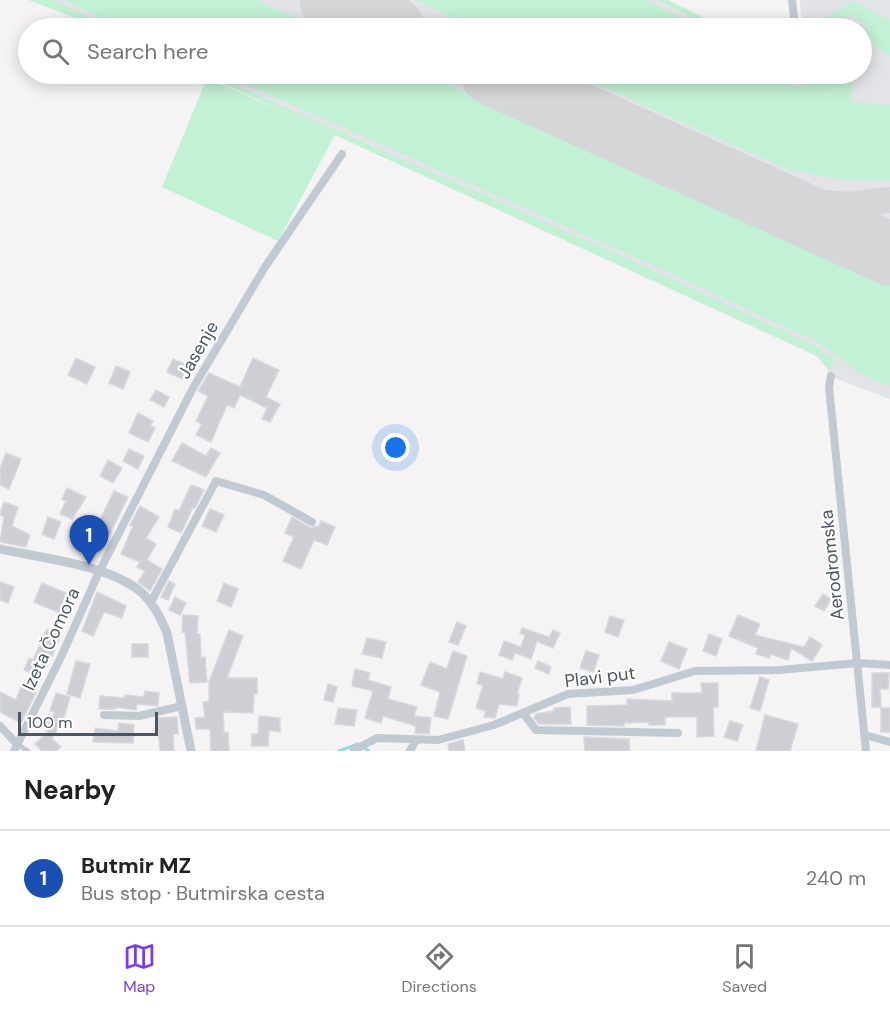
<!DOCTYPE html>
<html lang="en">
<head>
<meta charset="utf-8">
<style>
	:root { --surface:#fff; --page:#f2f2f2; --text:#222; --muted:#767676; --line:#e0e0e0; --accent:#7c3aed }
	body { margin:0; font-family:"DM Sans",sans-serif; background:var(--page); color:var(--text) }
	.scale { position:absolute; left:18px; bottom:15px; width:140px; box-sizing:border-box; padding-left:6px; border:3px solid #4a5661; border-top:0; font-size:16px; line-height:21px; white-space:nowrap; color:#4a5661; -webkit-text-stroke:4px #fff; paint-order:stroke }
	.you { position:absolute; left:396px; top:448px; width:21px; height:21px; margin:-15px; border:4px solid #fff; border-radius:50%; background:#1a73e8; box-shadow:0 0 0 9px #1a73e833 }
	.badge { display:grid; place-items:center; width:39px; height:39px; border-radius:50%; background:var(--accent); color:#fff; font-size:20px; font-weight:700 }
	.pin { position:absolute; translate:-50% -50px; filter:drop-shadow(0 2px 3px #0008) }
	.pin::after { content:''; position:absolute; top:32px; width:21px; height:18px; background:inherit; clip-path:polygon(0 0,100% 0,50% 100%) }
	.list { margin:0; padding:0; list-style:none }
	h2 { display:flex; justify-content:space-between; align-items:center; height:78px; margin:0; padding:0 24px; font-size:26px }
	h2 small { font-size:20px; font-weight:400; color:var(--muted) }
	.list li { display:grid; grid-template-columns:39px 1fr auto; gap:18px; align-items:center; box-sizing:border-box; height:96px; padding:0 24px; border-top:2px solid var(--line) }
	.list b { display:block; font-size:22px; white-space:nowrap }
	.list p { margin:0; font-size:20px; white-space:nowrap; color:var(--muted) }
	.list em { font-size:20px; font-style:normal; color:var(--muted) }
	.icon { flex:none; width:33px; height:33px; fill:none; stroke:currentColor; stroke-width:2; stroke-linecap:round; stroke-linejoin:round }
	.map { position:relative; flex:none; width:890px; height:751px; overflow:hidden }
	.search { position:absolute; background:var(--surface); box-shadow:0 3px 15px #0003; left:18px; right:18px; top:18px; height:66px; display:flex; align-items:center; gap:15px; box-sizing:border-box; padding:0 21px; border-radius:33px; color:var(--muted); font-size:22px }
	.sheet { height:174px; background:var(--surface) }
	nav { display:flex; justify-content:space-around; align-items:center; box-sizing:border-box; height:84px; border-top:2px solid var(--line); background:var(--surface); font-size:16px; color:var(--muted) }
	nav a { display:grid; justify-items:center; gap:3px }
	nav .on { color:var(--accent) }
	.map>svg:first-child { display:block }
</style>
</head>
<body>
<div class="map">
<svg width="890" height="751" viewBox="0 0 890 751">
	<rect width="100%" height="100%" fill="#f5f3f3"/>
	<path fill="#e2e4e7" d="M29,0h639l57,28h-624z
		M800,0h90v399l-63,-24 1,-5 -11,-14 -615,-282h590l7,2v-2h63v-46h-49l-12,-12z"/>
	<path fill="#c3f1d5" d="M29,0h25l57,28h-10z
		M65,0h192l64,28h-199z
		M415,0h232l54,28h-225z
		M658,0h10l57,28h-17l-12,-9z
		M854,1l36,20v36l-17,-12 1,-4 -12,-6 5,-11 -19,-10 -8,14h-21l6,-10z
		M202,74h9c201,91 405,176 604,272l20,14 -6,10 -12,-14 -482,-221 -57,106 -116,-54 45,-109 119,52z
		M223,74h201l466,209v104l-30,-14 -39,-29 -27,-13 -142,-66z
		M574,74c60,-1 122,-4 182,0 23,1 40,28 57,0h33l6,9 -1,19 39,3v75l-51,-1 -52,-10z"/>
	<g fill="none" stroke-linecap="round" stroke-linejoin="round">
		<path stroke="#90daee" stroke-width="3" d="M339,751l19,-7 11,7"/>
		<path stroke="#d5d6d8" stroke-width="26" d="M759,195l87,10 44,-5"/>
		<path stroke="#d5d6d8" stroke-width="63" d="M331,0l62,28
			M492,74l398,180"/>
	</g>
	<path fill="#cdcfd5" stroke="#d7d9de" stroke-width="1.5" d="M76,358l19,9 -8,17 -19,-9z
		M253,358l26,12 -13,27 14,7 -10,18 -8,-3 5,-11 -27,-13 -6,13 -7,-3 -16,37 -15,-7 6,-11 -6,-3 12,-25 -10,-5 11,-18 31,14z
		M173,359l14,6 -5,14 -15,-7z
		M116,366l14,6 -7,17 -14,-6z
		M156,390l13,7 -5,10 -14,-7z
		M138,413l15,8 -3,5 5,2 -7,14 -19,-9z
		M182,443l24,13 5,-8 9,5 -14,24 -34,-16z
		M129,449l15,7 -6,13 -15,-8z
		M6,453l15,6 -12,30 -9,-4v-17z
		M108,460l14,8 -9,15 -13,-7z
		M191,485l13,5 -9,18 -2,-1 -12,26 -13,-6 7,-18 4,2z
		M67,488l19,9 -14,22 -12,-5 6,-13 -4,-2z
		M114,491l14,6 -18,37 -14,-6z
		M4,502l14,5 -6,19 18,9 -4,12 -26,-5 4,-25 -4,-3z
		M140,506l19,11 -13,21 10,6 -9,16 15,9 -12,22 -12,-9 7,-11 -8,-4 3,-5 -19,-8 12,-28 -3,-1z
		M210,509l14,6 -8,17 -14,-6z
		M48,517l13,5 -7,17 -12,-5z
		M292,517l19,11 8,-2 2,-5 14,6 -8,18 -13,-5 -13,29 -18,-8 11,-24 -9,-4z
		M78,527l12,5 -5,15 -13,-5z
		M169,581l6,3 -7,16 -7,-3z
		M0,582l14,5 -6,16 -8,-3z
		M42,583l33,14 -8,19 -33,-14z
		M224,583l14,6 -7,18 -14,-6z
		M97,592l29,14 -4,12 -18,-6 -11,24 -11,-5z
		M823,594l8,5 -7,12 -9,-5z
		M175,597l11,6 -6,12 -11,-5z
		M183,615l15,1 -1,18h3l1,24 4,-1 2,25 -17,1 -5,-51h-3z
		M738,615l22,9 -5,11 49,12 6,-10 12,8 -10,16 -21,-13 -3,12 -17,-6 -2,4 -13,-4 2,-6 -29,-12z
		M610,616l14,4 -6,17 -13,-5z
		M457,622l9,4 -8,19 -9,-3z
		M522,628l27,9 4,-7 7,3 -7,15 -16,-7 -6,18 -16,-6 -3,7 -13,-5 5,-14 17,6 4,-12 -5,-2z
		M47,629l14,6 -9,21 -6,-3 -10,22 -12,-5 5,-12 4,2z
		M229,630l14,6 -16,42h30v16h-3l-1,19 -30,-1 1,21 4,-1 1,19h-18l-1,-22h-14l-1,-11 10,-1 -2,-15 6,-1v-19z
		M709,634l13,5 -6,17 -13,-5z
		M367,638l19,4 -4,16 -20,-4z
		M669,642l18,7 -8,20 -18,-8z
		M132,644h16v13h-16z
		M453,651l14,5 -19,63 -14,-3 6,-24 -19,-7 9,-23 17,7z
		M586,651l13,4 -6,17 -13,-4z
		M76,661l14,3 -10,34 -13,-4z
		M538,661l13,6 -2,7 -14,-6z
		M355,669l15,4 -2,7 23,7 -3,12 29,8 -3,9 17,2 -2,16 -14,-1 1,-7 -33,-10 -2,7 -16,-5 8,-27 -21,-5z
		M480,672l23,7 2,-7 17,6 -5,16h2l-2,12 -18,-2 -4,14 -11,-1 2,-6 -10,-3 7,-23 -6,-1z
		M872,673h17l-1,16h-8l1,18h-9z
		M760,677l9,3 -9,31 -10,-3z
		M701,683h17v24h-5l1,29 -17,1v-20h-32v8h-16v-3l-25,1v3l-37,-1v-19l40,-1v-6l45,2v-8h30z
		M328,684l9,3 -4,15 -9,-2z
		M21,687l15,6 -15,30 -21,-11v-20l16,8z
		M145,691l14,2 -1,13 -21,-2 -1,6 -20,-3v2h-17l1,-13 24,2 1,-3 19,2z
		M56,693l14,4 -6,21 -12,21 9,8 -5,4h-14l-7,-7 13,-13 -3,-2 10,-17 -5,-1z
		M570,707l1,17h-32l-5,-6 2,-4 18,-3v-3z
		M338,708l19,2 -3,16 -19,-2z
		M881,708h9v24h-9z
		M765,715l33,9 -8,27h-34z
		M259,716l21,2v14l-11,-2 -1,16h-17l1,-12h6z
		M177,717l1,17h-5l1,17h-14l-3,-33z
		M730,721l13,4 -6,16 -13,-4z
		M119,723l15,2 -1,18 -40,-1 2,-14 23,3z
		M584,737l45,2 1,12h-45z
		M463,740l2,11h-16l-1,-7z"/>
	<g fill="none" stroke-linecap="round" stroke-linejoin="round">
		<path stroke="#c1cad2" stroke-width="5" d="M17,744l11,7"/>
		<path stroke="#c1cad2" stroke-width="8" d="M792,0l2,17
			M831,376l-2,11 37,364
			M151,602l65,-121 48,14 48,27
			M523,713l13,17 142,3
			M104,715l35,1 43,-10
			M0,726l17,18
			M865,735l25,7
			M354,750l23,-12 61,2 56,-15 74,-31 65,-4 62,-19 84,-1 79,-7 32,2
			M14,751l47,-94 38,-85 94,-184 72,-121 77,-113
			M410,751l6,-11"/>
		<path stroke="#c1cad2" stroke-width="9" d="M0,549c41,9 111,16 142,44 12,11 19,25 25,40l24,118"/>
	</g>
	<g text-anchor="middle" stroke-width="4.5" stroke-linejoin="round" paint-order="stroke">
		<g font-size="18" fill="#4a5661" stroke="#fff">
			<text transform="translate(198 350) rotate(-60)" y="6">Jasenje</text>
			<text transform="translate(832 565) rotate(-96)" y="6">Aerodromska</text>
			<text transform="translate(51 639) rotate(-65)" y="6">Izeta Čomora</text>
			<text transform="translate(600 677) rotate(-7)" y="6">Plavi put</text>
		</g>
	</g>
</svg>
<div class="scale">100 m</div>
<div class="you"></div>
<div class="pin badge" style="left:89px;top:565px;background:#1a4fb4">1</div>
<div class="search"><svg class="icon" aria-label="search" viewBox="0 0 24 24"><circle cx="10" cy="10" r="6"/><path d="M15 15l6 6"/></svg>Search here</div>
</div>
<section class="sheet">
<h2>Nearby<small></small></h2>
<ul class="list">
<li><span class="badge" style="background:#1a4fb4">1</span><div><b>Butmir MZ</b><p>Bus stop · Butmirska cesta</p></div><em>240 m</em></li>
</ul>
</section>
<nav>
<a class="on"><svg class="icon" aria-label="map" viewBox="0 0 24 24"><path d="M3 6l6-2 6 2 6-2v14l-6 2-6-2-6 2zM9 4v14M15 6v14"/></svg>Map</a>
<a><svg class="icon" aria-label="directions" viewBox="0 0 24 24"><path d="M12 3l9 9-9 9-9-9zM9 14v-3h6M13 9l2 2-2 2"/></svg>Directions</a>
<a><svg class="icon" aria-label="saved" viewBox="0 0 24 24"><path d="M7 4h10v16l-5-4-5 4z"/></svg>Saved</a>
</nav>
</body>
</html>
